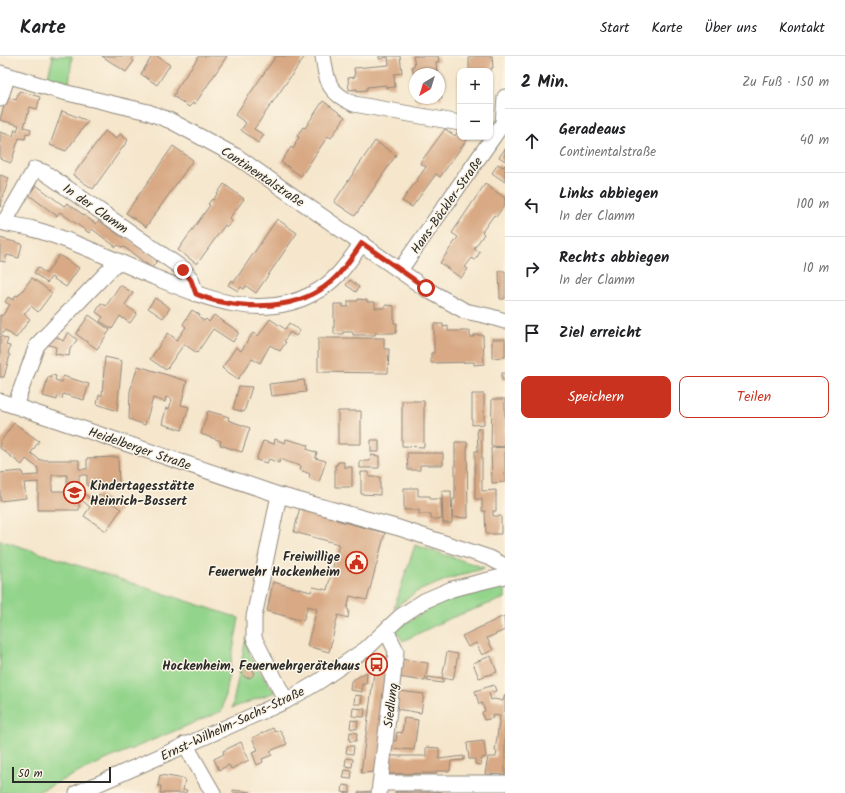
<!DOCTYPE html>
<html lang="de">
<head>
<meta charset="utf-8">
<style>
	:root { --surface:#fff; --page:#f2f2f2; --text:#202124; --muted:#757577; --line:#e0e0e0; --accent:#c8321e }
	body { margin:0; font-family:Kalam,sans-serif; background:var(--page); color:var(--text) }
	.controls { position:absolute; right:12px; top:12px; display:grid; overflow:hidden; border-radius:8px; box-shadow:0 1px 3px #0004 }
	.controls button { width:36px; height:36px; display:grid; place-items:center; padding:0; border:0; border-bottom:1px solid var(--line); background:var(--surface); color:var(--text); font:20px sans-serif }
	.compass { position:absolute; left:409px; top:12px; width:36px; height:36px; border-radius:50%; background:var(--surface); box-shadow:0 1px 3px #0004; rotate:218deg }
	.scale { position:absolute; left:12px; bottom:10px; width:99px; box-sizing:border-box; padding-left:4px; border:2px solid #2b2b2b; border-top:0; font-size:11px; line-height:14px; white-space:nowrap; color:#2b2b2b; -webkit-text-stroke:3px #fcf5e5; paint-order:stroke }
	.stop { position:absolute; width:12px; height:12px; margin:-9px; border:3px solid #c8321e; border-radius:50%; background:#fff }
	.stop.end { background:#c8321e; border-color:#fff; box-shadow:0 1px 4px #0008 }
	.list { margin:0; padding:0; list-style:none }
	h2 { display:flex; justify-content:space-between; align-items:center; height:52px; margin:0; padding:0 16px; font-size:17px }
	h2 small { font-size:13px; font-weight:400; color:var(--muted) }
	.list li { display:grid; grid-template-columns:26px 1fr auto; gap:12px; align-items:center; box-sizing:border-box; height:64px; padding:0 16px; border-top:1px solid var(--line) }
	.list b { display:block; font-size:15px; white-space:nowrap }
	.list p { margin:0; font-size:13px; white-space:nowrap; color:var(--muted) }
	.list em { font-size:13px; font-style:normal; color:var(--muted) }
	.actions { display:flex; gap:8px; padding:12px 16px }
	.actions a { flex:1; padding:9px 0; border:1px solid var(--accent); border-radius:8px; text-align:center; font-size:14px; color:var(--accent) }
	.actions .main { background:var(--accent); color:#fff }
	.icon { flex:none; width:22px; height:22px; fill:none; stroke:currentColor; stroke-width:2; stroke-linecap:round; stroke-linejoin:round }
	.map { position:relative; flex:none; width:505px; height:737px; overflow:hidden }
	header { display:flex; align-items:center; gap:24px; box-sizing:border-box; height:56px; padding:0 20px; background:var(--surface); border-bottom:1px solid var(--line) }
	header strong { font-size:19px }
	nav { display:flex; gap:22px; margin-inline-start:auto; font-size:14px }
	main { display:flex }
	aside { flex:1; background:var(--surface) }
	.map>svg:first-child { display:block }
</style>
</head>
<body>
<header>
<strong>Karte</strong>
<nav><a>Start</a><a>Karte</a><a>Über uns</a><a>Kontakt</a></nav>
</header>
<main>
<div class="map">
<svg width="505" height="737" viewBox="0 0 505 737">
	<rect width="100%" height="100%" fill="#fcf5e5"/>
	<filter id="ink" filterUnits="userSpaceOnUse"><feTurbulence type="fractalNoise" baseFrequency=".025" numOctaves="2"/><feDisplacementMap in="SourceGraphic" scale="8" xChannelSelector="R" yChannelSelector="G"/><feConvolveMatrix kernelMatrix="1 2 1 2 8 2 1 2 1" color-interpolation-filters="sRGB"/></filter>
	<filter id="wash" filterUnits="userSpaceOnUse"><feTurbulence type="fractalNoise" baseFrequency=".012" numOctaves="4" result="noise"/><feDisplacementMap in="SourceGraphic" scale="16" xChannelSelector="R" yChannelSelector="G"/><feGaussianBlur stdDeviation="0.9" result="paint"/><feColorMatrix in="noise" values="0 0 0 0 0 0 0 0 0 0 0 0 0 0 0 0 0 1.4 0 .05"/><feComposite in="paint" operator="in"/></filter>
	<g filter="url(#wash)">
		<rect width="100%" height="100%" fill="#f5e6cc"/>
		<path fill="#93d48b" stroke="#5f805b" d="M51,0h21l-3,29 -22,-5 6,-23z
			M0,484l239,78 -17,93 -119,50 -68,32h-35z
			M415,489l70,23 -37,11 -32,13 -22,16z
			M505,527v15l-57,21 -45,22 -8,-12 47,-27z
			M246,582c1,20 17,38 29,54l-43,16z"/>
		<g id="blocks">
			<path fill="#d8a984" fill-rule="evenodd" d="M102,0h32l-2,3 2,2 -8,11z
				M152,0h5l13,9 -13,20 -16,-11z
				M199,0h28l-32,48 -2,-1 -4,4 -16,-11 3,-4 -1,-1z
				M276,0h29l-51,73 10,6 -6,8 -17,-13 5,-7 -11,-8z
				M379,0h21l2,17 -8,1 1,13 -9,1v-3l-19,2v3l-10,1v-2l-8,1 -1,-12 7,-1 -1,-9 35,-3 -1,-8 -9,2z
				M413,0h25l1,6h-3l1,12h-22l-1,4 -2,-12 3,-1z
				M469,0h23l1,12h-2v3h-22z
				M439,29l3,14 -25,3v-4h22z
				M19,35l21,6 -3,12 -7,-2 -6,20 7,2 -1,5 -4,-1 -1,6 -6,-1 -8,25 -11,-4v-27l13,4 2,-7 2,2 2,-6 -19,-5v-1l7,-22 9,3z
				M323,45l22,16 -14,21 -3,-2 -27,40 -20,-14 10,-15 2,2 3,-5 -1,-1 4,-6 -2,-1 6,-9 2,1z
				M62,55l26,10 -22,30 -16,-6z
				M445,73l10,7 3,-5 2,1v5l8,1 -28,39 -4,-3 -24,33 -10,-6 24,-34 -6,-4z
				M105,75l11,8 4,-5 8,6 -35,49 -20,-14z
				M375,85l21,14 -41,61 -21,-14z
				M173,90l20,14 -47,67 -20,-14z
				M505,93v12l-6,-4z
				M498,108l5,3 2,-2v17l-13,-9z
				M0,119l9,3 -9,29z
				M224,128l20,15 -15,20 3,2 -5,6 -2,-2 -28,39 -19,-14 32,-45 -2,-1 4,-5 1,1z
				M485,128l20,14v6l-9,13 -2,-2 -12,17 2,2 -10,15 6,3 -5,8 -3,-2 -7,9 3,2 -7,9 -21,-15 18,-26 -6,-4z
				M36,129l28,21 3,-3 29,21 3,-4 24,18 1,-2 34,23 -6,9 -28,-21 -1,1 -5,-3 -2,2 -24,-18 -3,4 -29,-21 -3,4 -28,-21z
				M277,163l20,14 -41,60 -10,-7 -2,3 -3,-2 -3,4 -10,-6 3,-5 3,2z
				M0,182l22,6 -3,14 -12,-3 -2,7 -5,-1z
				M59,199l20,13 -13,19 -15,-10 -4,6 -13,-10 4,-6 8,7z
				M499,215h6v28h-5z
				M32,222l20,15 -14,19 -7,-6 -7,8 6,5 -14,19 -11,-8 -4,5 -1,-2v-18l2,1 8,-11 -5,-3 3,-5 5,3 3,-5 2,1z
				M350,224l9,7 -3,5 -10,-7z
				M120,229l13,8 -8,12 12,8 -7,10 -10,-7 -8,13 -12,-8 3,-4 -7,-5 5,-9 5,3z
				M155,242l15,10 -7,10 -15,-10z
				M358,243l9,1v2h8v6h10v-3l9,1v17h3l-1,10h-21v2h-22v-3h-10v2h-9v-30h9v3h5v-6h10z
				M192,254l8,5 -1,2 5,4 2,-2 3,3 5,-7 25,17 -6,10 -20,-13 -16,24 -13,-9 -18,26 -16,-11 18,-26 9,7 9,-13 -3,-3z
				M89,259l21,15 -13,19 -21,-15z
				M270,263l15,10 4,-6 11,8 -4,5 -6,-4 -6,9 2,1 -6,9 -10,-6 -10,18 -8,-4 -14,20 -16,-11 14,-21 5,4 12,-18 5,3z
				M434,268h9v3l5,-1v5h22v6h4v-2h9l1,29 -10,1v-3l-43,1v-10h3z
				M68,276l9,8 -7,9 -1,7 -14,-2 1,-7 -10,-3 7,-9 10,6z
				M0,280l8,3 -2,6 4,1 -2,8 2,1 -6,22h-4z
				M318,282h66v11h5l-1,24 -70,-1z
				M492,283h13v18l-13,1z
				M105,301l17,4 -5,50 -20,-7 2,-9h3z
				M138,310l49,15 -6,24 8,2 -7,23 -20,-6 4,-16 3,1 3,-10 -6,-2 -1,5 -12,-4 -8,27 -16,-6 1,-28z
				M502,317h3v7h-3z
				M51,319l5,1 -1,4 7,2 1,-6 26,8 -5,16 -21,-6 -1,5 -5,-2v3l-14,-4 5,-19 3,1z
				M304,324l2,12 -35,4 -2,-12z
				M239,330l13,1 -8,25 -11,-3z
				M472,338h12v30l-12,1z
				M492,343h13v48l-14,-1z
				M402,345h22v46l-22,-1z
				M208,355l21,6 -1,3 22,8 -8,24 -22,-7 1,-4 -20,-7z
				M338,355h23v33h-23z
				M14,367l25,18 -8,12 9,7h39v9h8v-11l31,-1 1,29h-32v-11h-8v15l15,11 5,-7 22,15 -15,22 -22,-15 6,-9 -11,-9v12h-41v-28l-14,1 2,15 -26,3v-28l22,-2 1,5 15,-1v-7l-12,-9 -4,6 -22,-17v-6zM52,419h15v16h-15z
				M477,373h5v62l14,-1v21h-3v5h8v18h-15l-1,-23h-3v-12h-7v-48h3z
				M275,383l10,4 1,-4 22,6 -1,4 10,4 -2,5 11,3 -7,21 -10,-4 1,-4 -10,-4 1,-4 -10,-3 -11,-4 -1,4 -10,-4 -2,4 -11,-3 7,-19 11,3z
				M371,384h8v12h-8z
				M455,386h12l1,76 -16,-1 1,-18h2z
				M505,391v35l-13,1 -1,-35z
				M407,397h36v12h-23v5h-12z
				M371,399l8,1v12h-19v-7h10z
				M338,406h6v5h8v20h-17v-22h2z
				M361,416h8v5h11v18l-19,-1z
				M404,432h14v8h12v3h11l1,20h-11v-5h-12v-4h-15z
				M442,435h9l1,32h-9z
				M300,451l37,10 -1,3 49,13 -18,67 -17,-4 -3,13 2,1 -1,8 -10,-3 -9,37 -22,-6 10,-37 -9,-3 -5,15 -36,-10 6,-29 38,10 2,-5 14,3 12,-46 -45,-12z
				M504,560l1,14 -18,8 6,12 -11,5 -6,-12 -8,4 -6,-11z
				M447,596l11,2 -5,26 -11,-2z
				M491,600l6,16 -18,6 -6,-15z
				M400,603l28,4 -3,18 -27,-4z
				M242 616a6 6 0 1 1 12 0a6 6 0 1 1-12 0Z
				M367,616l-1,12h-4v8l-12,-2 1,-9z
				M374,616l16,2 -12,98 -17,1z
				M428,621l15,2v4l-16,-2z
				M494,629l2,6 -7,2 2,7 3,-1 9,2 2,-7v81l-20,-1 3,-17h8l1,-6h-2l5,-35 -8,-1 1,3 -9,2 -2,-8 3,-1 -3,-8 -3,1 -4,-13z
				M399,635l25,3 -3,19 -25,-4z
				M355,639l7,1 -1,8h-7z
				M353,652l12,1 -1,8 -12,-1z
				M404,662l14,2 -4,30 -25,-2 1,-8 6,1 1,-9 5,1z
				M351,664l7,1 -1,8 -7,-1z
				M273,672l2,4 5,-2 7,14 -17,7 2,4 -10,4 1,3 -6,3 -5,-13 6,-2 -6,-12z
				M350,676l7,1 -1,8h-7z
				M484,685l2,16 -4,1 -1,7 -6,-1v-5h-6l-2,-16z
				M241,686l8,18 -18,9 -2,-4 -10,5 -5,-11 10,-5 -1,-3z
				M347,690h7l-1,8 -7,-1z
				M426,691l13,1v11l25,-3v4l-13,1 -1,10h-14l1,2 -52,1 3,-18h38z
				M346,702l7,1 -1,8 -7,-1z
				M345,714l7,1 -1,8 -8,-1z
				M160,719l25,4 -2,11h4l-1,3h-26l1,-7h-3z
				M343,729l7,1v7l-8,-1z
				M233,734l18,2v1h-18z
				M375,735v2h-17v-1z
				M410,735h23l9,1v1h-47v-1z"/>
		</g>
	</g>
	<g filter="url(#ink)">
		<use href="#blocks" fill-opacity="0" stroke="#90887c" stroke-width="1"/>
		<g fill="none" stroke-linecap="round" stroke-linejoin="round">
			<defs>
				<path id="minor" d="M323,0c4,27 5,36 31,48l106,19
					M0,17l63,19 85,20 23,9 65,35 190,133 39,22 23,5 17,5
					M0,43l8,-24
					M0,166c11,3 22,4 33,7 15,4 31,10 46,16 25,10 50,21 75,32 49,20 106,45 158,17 24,-12 35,-30 50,-51
					M4,167l31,-54 9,3 139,97 8,10 5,15
					M400,214l103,-147 2,-26
					M0,345l279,94 120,33 91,30 15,8
					M15,350l22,-61 81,-84
					M279,439l-25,122v21l32,63
					M185,688l28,49
					M380,727h125
					M77,737l209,-92 32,-19 48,-33 35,-33 23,-15 28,-12 53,-13
					M379,737l17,-142 -10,-21"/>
			</defs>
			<use href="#minor" stroke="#90887c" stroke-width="17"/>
			<use href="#minor" stroke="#fff" stroke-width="15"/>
		</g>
	</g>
	<g fill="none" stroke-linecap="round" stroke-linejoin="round" filter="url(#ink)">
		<path stroke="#c8321e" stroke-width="5" d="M183,214l8,10 5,14c8,3 17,7 26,8 39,8 85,5 114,-25 10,-10 18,-23 26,-34l64,45"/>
	</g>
	<defs>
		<symbol id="school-ring" viewBox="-11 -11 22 22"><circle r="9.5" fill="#fcf5e5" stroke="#c8321e" stroke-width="1.5"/><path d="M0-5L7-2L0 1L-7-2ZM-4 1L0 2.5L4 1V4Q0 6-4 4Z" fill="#c8321e"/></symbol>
		<symbol id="civic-ring" viewBox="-11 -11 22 22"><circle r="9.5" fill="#fcf5e5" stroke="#c8321e" stroke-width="1.5"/><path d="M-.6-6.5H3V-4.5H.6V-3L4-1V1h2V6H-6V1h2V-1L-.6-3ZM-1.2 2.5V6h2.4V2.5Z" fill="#c8321e"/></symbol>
		<symbol id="bus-ring" viewBox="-11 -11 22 22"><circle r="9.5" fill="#fcf5e5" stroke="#c8321e" stroke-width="1.5"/><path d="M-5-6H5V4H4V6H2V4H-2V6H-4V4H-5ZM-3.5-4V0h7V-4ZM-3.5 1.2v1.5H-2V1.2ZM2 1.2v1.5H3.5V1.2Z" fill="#c8321e"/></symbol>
	</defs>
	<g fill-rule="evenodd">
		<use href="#school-ring" x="62" y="424" width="25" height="25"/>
		<use href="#civic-ring" x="344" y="494" width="25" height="25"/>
		<use href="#bus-ring" x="364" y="596" width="25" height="25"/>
	</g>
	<g text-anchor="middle" stroke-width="3" stroke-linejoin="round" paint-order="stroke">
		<g font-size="13" fill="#2b2b2b" stroke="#fcf5e5">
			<text transform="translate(263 120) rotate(34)" y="5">Continentalstraße</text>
			<text transform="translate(446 149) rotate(-55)" y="5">Hans-Böckler-Straße</text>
			<text transform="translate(96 152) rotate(35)" y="5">In der Clamm</text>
			<text transform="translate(140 392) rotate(19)" y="5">Heidelberger Straße</text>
			<text transform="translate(390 649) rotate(-83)" y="5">Siedlung</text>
			<text transform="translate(232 667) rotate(-25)" y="5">Ernst-Wilhelm-Sachs-Straße</text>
		</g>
		<g font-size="13" font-weight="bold" fill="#2b2b2b" stroke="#fcf5e5" text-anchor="end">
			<text x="90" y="434" text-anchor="start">Kindertagesstätte<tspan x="90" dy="15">Heinrich-Bossert</tspan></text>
			<text x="340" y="505">Freiwillige<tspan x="340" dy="15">Feuerwehr Hockenheim</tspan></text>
			<text x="360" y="614">Hockenheim, Feuerwehrgerätehaus</text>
		</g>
	</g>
</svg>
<div class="controls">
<button>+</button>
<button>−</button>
</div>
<svg class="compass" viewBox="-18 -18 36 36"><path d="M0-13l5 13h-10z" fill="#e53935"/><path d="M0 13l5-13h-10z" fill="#757577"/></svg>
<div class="scale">50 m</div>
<div class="stop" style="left:426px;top:232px"></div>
<div class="stop end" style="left:183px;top:214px"></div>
</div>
<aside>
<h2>2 Min.<small>Zu Fuß · 150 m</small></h2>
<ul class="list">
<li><svg class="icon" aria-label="ahead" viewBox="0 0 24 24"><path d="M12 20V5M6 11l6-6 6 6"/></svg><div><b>Geradeaus</b><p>Continentalstraße</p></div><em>40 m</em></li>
<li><svg class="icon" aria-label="left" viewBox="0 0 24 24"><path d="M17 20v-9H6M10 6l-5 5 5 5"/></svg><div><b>Links abbiegen</b><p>In der Clamm</p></div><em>100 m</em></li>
<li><svg class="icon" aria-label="right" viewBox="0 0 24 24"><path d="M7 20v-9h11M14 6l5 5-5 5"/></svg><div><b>Rechts abbiegen</b><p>In der Clamm</p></div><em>10 m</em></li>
<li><svg class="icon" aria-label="arrive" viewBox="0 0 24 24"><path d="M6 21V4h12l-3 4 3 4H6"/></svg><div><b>Ziel erreicht</b></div></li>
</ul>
<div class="actions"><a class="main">Speichern</a><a>Teilen</a></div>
</aside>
</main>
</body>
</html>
